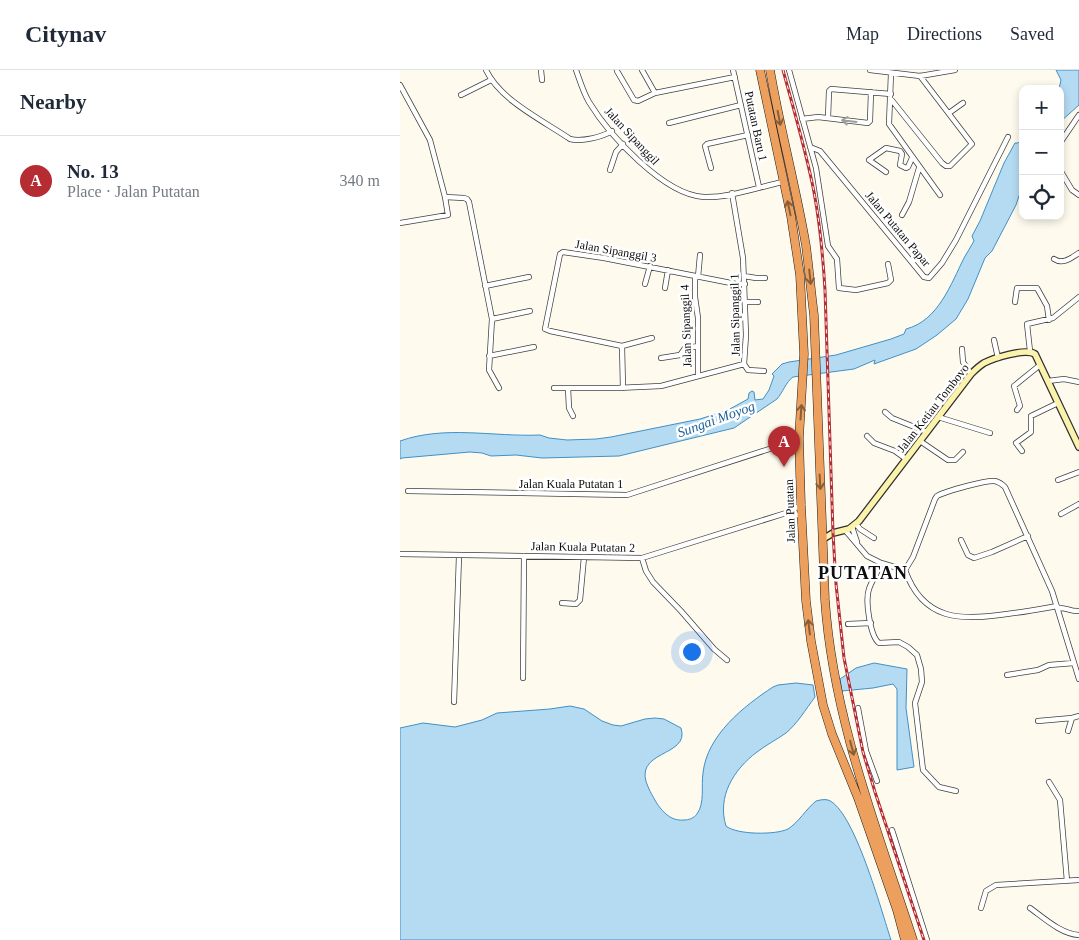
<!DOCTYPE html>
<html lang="en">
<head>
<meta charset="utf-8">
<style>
	:root { --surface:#fff; --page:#f6f6f7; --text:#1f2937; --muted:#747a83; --line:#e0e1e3; --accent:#b52c32 }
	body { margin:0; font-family:"Times New Roman",serif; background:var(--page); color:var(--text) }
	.controls { position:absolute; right:15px; top:15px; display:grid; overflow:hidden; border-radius:10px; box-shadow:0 2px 8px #0003 }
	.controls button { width:45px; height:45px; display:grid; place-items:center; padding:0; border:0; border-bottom:1px solid var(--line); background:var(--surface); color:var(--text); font:25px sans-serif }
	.you { position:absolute; left:291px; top:581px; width:18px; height:18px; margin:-12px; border:4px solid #fff; border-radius:50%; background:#1a73e8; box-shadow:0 0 0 8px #1a73e833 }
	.badge { display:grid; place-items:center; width:32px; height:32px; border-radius:50%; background:var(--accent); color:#fff; font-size:16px; font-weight:700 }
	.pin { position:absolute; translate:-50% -41px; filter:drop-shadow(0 1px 2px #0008) }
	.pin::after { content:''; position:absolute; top:26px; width:18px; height:15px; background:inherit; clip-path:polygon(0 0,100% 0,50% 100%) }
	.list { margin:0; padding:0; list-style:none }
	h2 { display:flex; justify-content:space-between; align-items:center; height:65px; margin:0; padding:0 20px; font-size:21px }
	h2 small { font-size:16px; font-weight:400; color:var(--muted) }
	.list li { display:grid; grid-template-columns:32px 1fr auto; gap:15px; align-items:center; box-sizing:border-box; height:90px; padding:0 20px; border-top:1px solid var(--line) }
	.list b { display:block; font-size:19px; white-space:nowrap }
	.list p { margin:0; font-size:16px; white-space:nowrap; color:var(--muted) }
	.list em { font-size:16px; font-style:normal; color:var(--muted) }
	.icon { flex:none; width:28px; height:28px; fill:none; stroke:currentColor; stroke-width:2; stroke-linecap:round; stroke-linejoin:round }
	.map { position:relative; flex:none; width:679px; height:870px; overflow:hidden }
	header { display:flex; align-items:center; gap:30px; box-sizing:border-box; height:70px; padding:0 25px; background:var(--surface); border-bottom:1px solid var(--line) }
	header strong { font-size:24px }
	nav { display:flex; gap:28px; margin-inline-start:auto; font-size:18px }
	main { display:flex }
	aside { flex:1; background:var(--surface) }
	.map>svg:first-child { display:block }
</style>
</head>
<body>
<header>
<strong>Citynav</strong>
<nav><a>Map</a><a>Directions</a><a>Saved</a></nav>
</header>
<main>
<aside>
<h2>Nearby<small></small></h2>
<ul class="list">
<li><span class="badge">A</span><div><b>No. 13</b><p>Place · Jalan Putatan</p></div><em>340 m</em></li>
</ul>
</aside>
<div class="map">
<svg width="679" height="870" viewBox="0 0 679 870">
	<rect width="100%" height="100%" fill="#fefbee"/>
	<path fill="#b5dbf3" stroke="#4090c6" d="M656,0h23v35l-19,17v-33h-1l2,-9z
		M623,68v46l-7,21 -24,46 -7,7 -17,41 -12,20 -19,16 -21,14 -42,15 1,-4 -21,9 -61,8c-7,5 -10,15 -16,22l-43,29 -115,28 -77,2 -26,-3 -25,1 -9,-3 -12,-1 -68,6 -2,1v-18c45,-16 93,-4 140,-6l9,3 18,2 29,-1 15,-2 89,-18 28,-9 20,-11 1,-6 3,-2 2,1 1,8 8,-1 6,-9 5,-14 -2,-2 10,-10 7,-2 47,-7 55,-16 13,-5 2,-5c32,-8 45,-45 58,-71 3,-6 7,-11 10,-17l-2,-5 8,-15 24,-58 11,-20h3z
		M474,593l33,6 -1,39 8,59 -17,3v-81l-4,-5 -20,4 -31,3 -2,-12 16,-11z
		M396,613l17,2 2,12c-9,12 -18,27 -29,36 -10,7 -20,12 -29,19 -24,18 -40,45 -31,74 11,9 50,9 62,3 11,-7 18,-20 28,-28 4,-1 8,-2 12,-1 26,9 54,113 63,140h-491v-212l23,-5 32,4 27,-7 15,-7 53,-4 20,-3 14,3 18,12 11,4 8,1 24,-7 10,-1 9,1 17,9c10,30 -52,21 -32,61 7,14 17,33 35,31 5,0 10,-2 13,-6 8,-11 4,-28 6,-41 4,-38 41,-67 70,-86l5,-2z"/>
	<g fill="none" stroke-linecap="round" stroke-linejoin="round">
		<defs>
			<path id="street" d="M86,0c14,30 56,50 84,69 12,3 32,-2 42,-8
				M141,0l1,10
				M176,0c4,11 7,22 13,32 20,33 75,93 115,95 26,1 54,-10 79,-15
				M242,0l13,23
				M333,0l26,117
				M389,0l27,98 12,78 9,13 2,29 17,2 32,-7 3,-3 -3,-16
				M470,0l50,6 35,-6
				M217,1l17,29 4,1 17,-8 80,-16
				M491,3l-2,51 51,71
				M0,15l30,55 15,57 3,18 -48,8
				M61,25l30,-15
				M490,28l52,65 4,3h4l22,-22 -52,-68
				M549,43l14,-10
				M428,48l1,-27 2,-2 60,5
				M402,49l16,-2 50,6 2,-2 1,-29
				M269,53l72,-18
				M660,73l19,-28
				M410,77l10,4 104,126 5,1 13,-15 14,-23 52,-103
				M311,98l-6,-22 2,-2 41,-9
				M210,100l6,-18 7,-8
				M660,100l12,20 7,5
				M486,102l-17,-12 17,-12 14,3 2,3 -2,11 6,3 2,-1 4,-9
				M332,123l11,65 3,77 -2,29
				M45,127l19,1 3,1 2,3 23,117 -3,51 10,18
				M502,145l7,-13 10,-34
				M654,189c9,6 17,-1 25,-6
				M295,206v21l3,21v58
				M344,206l12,2h9
				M298,207l2,-22
				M245,214l5,-18
				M85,216l44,-9
				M265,218l3,-18
				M345,232h13
				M615,232l2,-14h20l10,18 2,14
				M92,249l38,-8
				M594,270l4,18
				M222,276l30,-8
				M562,279l1,13 8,12
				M630,281l-3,-27 26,-6 26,-21
				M89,286l45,-9
				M261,288l19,-3 5,-7 13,-2
				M344,294l4,6 16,1
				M648,311l16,-2 15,3
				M154,318h63l44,-2 83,-22
				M168,318l1,20 4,8
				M223,318l-1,-42 -72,-15 -5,-2 15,-75 3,-2 41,6 132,26h9
				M617,340l3,-4 -6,-20 26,-21
				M485,342l7,6 35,14
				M538,347l52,16
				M467,366l7,7 21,8 11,8
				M520,371l28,19h7l8,-8
				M622,381l-6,-8 15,-11v-16l27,-13
				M658,410l21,-8
				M8,421l219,4 164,-53 8,-4
				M388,442l13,4
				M661,444l18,-10
				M456,454l4,5 14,9
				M452,457l5,15
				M445,460l22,26 14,7 24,7
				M561,470l7,15 6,3 18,-6 36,-16
				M0,484l242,4 144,-45 15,-8
				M242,488l4,13 7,11 28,29 33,38 13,11
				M481,493c-3,9 -9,17 -12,26 -4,11 1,47 10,54l20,-1 9,5 9,8 4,14 1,13 -7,21 8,67 16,17 17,4
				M505,500l8,-13 22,-58 2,-3c9,-5 49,-16 58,-15 4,1 7,3 10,6l47,104 27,88
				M505,500c18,51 56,51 102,44 17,-2 33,-5 50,-8
				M162,533l14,1 4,-4 4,-43
				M658,538c8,-1 12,4 21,3
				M448,554l23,-1
				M607,605l31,-5 11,-5 25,-2
				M123,608l1,-122
				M54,632l5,-146
				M458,638l8,43 11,30
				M638,651l34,-3
				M668,661l4,-13 7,-2
				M649,712l11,18 7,81
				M492,760l35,110
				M581,838l5,-17 10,-6 83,-5
				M630,838c14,10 31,26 49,27"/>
			<path id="secondary" d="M423,469l10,-6 16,-4 10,-8 112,-147c4,-4 8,-8 13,-11 10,-5 41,-15 51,-9l44,93"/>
			<path id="highway" d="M360,0l31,146 9,59 4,79 -5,84 2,67 5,96 5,40 12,64 9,29 26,64 39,112 8,30
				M370,0c10,59 26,117 36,176 3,23 5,46 8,69l11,285c8,118 52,229 88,340"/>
		</defs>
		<use href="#street" stroke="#404040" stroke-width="6"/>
		<use href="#secondary" stroke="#2f2f2f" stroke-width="8"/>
		<use href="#highway" stroke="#1e1e1e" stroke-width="9"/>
		<use href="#street" stroke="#fff" stroke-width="4.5"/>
		<use href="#secondary" stroke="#fbf2ac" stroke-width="5.5"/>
		<use href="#highway" stroke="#eda05d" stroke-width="8"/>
		<defs>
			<path id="rail" d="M383,0c11,41 23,81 31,122 6,32 9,65 11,98l8,243 3,51 8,74 19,94 12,40 49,148"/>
		</defs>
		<use href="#rail" stroke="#b52c32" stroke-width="3"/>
		<use href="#rail" stroke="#fff" stroke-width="1" stroke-dasharray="4" stroke-linecap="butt"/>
	</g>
	<defs><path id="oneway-shaft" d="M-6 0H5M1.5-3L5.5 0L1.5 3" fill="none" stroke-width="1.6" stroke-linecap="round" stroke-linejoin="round" transform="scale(1.25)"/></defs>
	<g stroke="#885e39">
		<use href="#oneway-shaft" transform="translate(379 48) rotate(79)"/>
		<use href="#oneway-shaft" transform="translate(389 138) rotate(-102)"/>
		<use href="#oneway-shaft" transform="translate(410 207) rotate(84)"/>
		<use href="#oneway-shaft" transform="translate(401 342) rotate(-86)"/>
		<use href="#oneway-shaft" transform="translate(420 412) rotate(87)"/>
		<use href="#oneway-shaft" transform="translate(409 557) rotate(-97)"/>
		<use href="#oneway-shaft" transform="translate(452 678) rotate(75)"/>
	</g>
	<use stroke="#9e9e9e" href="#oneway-shaft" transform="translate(449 51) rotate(-173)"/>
	<g text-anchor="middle" stroke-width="5" stroke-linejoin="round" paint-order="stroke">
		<g font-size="12" fill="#0d0d0d" stroke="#fff">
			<text transform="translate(356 56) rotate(78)" y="4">Putatan Baru 1</text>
			<text transform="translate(232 66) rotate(47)" y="4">Jalan Sipanggil</text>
			<text transform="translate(498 159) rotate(50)" y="4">Jalan Putatan Papar</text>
			<text transform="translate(216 181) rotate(10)" y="4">Jalan Sipanggil 3</text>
			<text transform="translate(335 245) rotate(-91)" y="4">Jalan Sipanggil 1</text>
			<text transform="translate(286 256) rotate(-92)" y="4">Jalan Sipanggil 4</text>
			<text transform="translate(533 338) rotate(-52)" y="4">Jalan Ketiau Tombovo</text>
			<text x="171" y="418">Jalan Kuala Putatan 1</text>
			<text transform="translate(390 441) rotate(-92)" y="4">Jalan Putatan</text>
			<text transform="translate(183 477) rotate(1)" y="4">Jalan Kuala Putatan 2</text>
		</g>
		<g font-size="14" font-style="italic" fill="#1d6198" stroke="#fff">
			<text transform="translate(316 349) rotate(-20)" y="5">Sungai Moyog</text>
		</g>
		<g font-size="18" font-weight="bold" letter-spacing="1" fill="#0d0d0d" stroke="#fff">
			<text x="463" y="509">PUTATAN</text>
		</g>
	</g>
</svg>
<div class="controls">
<button>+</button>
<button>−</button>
<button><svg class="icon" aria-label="locate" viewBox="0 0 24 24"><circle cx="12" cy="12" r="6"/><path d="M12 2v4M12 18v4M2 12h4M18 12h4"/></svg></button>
</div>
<div class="you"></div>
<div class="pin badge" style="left:384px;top:397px">A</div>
</div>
</main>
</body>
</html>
